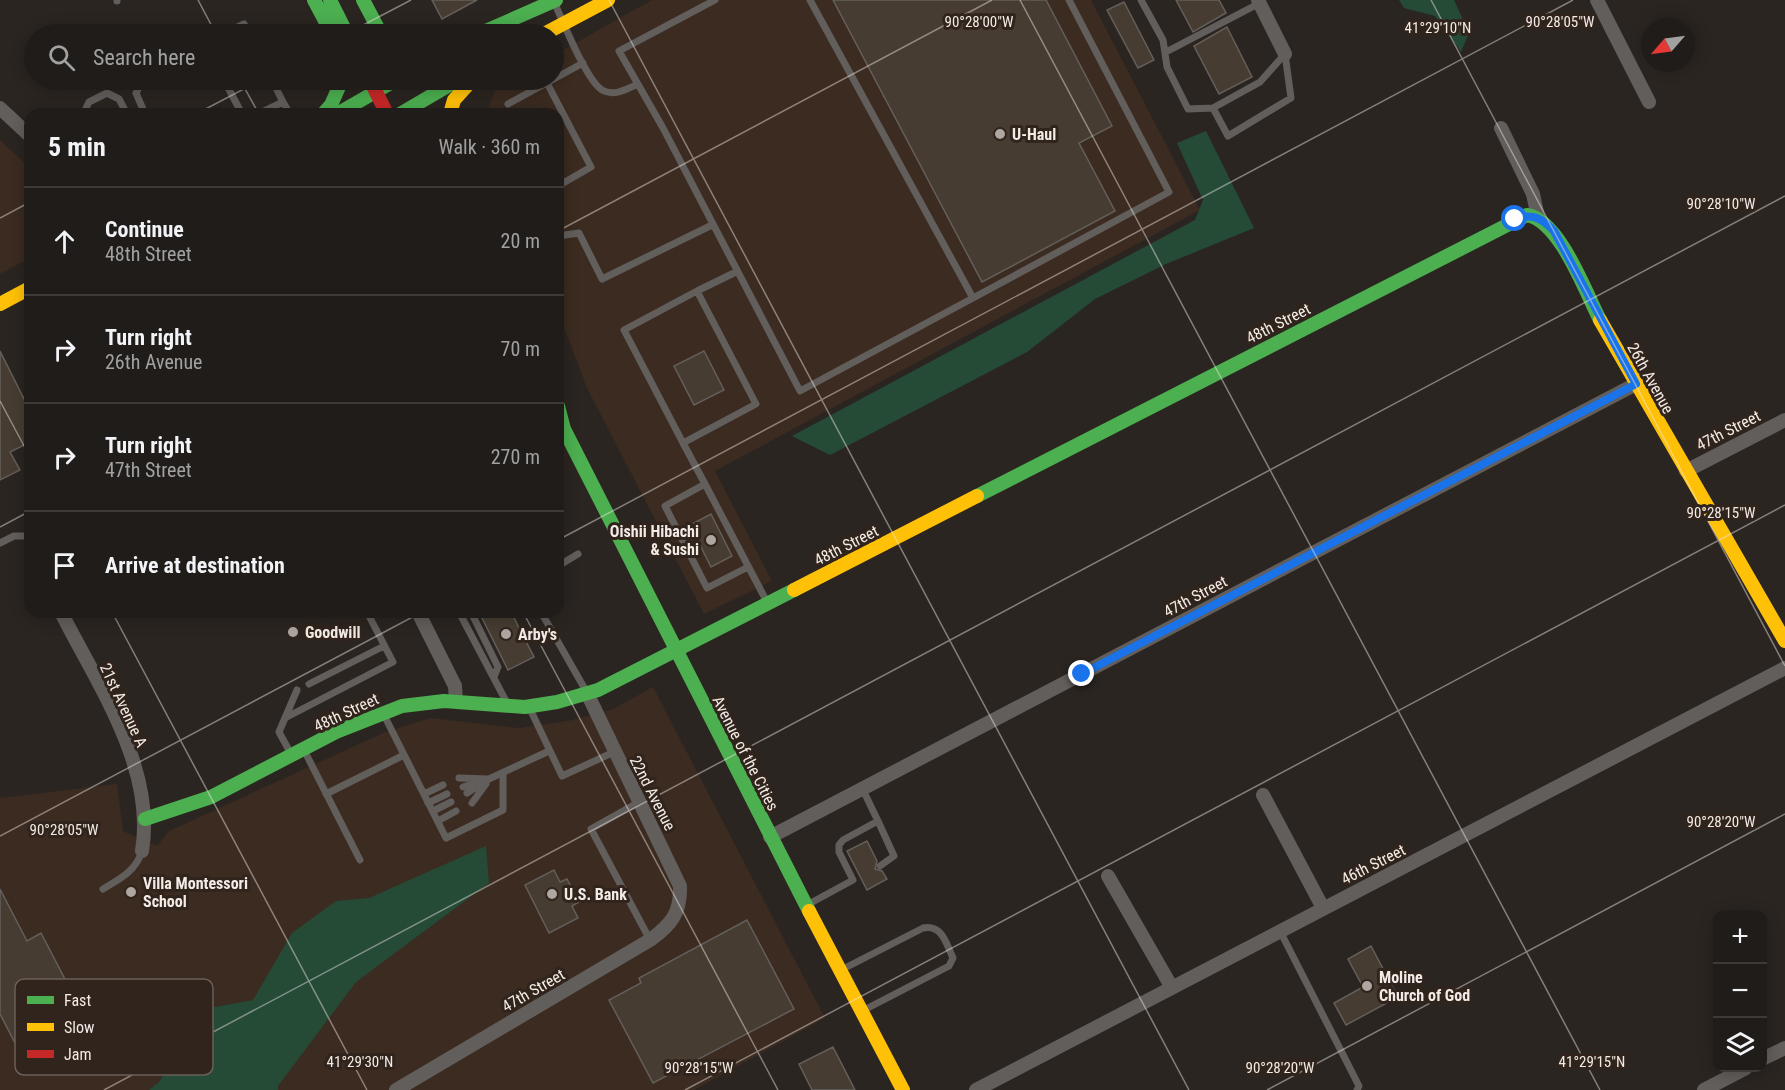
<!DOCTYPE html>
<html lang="en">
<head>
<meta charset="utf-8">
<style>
	:root { --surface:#201c19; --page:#282522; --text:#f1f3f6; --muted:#a2a1a2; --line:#3d3a38 }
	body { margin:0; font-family:"Roboto Condensed",sans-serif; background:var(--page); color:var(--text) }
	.controls { position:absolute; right:18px; bottom:18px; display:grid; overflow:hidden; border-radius:12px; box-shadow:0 3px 15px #0003 }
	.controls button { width:54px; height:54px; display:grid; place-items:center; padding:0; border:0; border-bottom:2px solid var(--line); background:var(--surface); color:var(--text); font:30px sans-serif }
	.compass { position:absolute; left:1641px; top:18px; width:54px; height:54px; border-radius:50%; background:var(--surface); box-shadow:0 3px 15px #0003; rotate:242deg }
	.stop { position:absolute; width:18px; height:18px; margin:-14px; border:4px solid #1a73e8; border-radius:50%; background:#fff }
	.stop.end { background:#1a73e8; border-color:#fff; box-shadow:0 2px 6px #0008 }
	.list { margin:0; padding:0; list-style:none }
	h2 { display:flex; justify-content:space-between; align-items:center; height:78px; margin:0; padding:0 24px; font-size:26px }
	h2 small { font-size:20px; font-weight:400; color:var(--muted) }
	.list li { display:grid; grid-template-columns:39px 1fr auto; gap:18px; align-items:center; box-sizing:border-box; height:108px; padding:0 24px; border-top:2px solid var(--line) }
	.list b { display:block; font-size:22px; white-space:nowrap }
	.list p { margin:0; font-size:20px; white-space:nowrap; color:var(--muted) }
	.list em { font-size:20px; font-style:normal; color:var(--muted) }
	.icon { flex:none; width:33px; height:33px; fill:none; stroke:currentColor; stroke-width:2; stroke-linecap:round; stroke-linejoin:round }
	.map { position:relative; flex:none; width:1785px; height:1090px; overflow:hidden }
	.search { position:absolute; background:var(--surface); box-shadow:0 3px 15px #0003; left:24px; top:24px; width:540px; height:66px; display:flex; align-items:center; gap:15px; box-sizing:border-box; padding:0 21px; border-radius:33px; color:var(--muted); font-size:22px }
	.panel { position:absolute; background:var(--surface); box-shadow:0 3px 15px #0003; left:24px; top:108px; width:540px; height:510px; border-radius:18px }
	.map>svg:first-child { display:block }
</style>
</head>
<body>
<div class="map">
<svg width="1785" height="1090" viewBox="0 0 1785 1090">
	<rect width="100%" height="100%" fill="#2b2521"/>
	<path fill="#3b2b20" d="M652,0h439l109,210 -485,261 57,110 -68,33 -117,-226 -29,-76v-198h-72l10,-27 14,-7h44v-25z
		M0,140l30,28v90l-30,16z
		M653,687l172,331 -131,72h-694v-292l117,-14 6,47 34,15 12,-15 214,-98 47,-15 89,10 54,-8 40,-11z"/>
	<path fill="#254b37" d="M1399,0h55l15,33 -8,19 -26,-36 -31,-8z
		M1206,131l48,97 -88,36 -71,35 -68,53 -197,103 -38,-19 403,-216 8,-20 -26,-57z
		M486,846l3,37 -133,99 -78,104v4h-129l10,-8 45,-73 49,-9 39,-67 44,-32 33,-3z"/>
	<path fill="#463c32" stroke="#645f5b" stroke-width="1.5" d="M432,0h45l-35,19z
		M833,0h213l66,126 -33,17 36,68 -133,71z
		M1176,0h43l7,13 -33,19z
		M1124,2l30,58 -16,8 -31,-58z
		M1227,27l25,50 -33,17 -25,-48z
		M0,351l30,60v31l-20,10 10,18 -20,10z
		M704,351l20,39 -30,15 -20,-39z
		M711,514l21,42 -21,11 -21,-42z
		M479,612h32l23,45 -26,13z
		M867,841l10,20 -2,8 7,2 5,8 -20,11 -20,-39z
		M554,870l6,12 7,-3 12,23 -7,4 6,12 -29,15 -24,-48z
		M0,889l27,52 14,-8 27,52 -14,8 24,46 -51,27 -27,-52z
		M747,920l47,89 -141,74 -44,-83 32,-17 -2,-5z
		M1371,946l27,51 -52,28 -12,-22 29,-16 -15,-28z
		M833,1047l22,43h-43l-13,-26z"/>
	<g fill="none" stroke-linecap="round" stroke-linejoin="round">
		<path stroke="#615e5c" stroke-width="7" d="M117,0v1
			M715,0l-96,51 44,77 137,263 173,-93 -163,-298
			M1141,0l22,40 4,27 21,42 25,-1 15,28 63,-38 -6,-44
			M554,2c9,19 32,78 48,88 12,7 25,-1 36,-6
			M223,34l21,-10 5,10
			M1166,52l94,-49
			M143,80l-7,13 9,21
			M224,80l18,34
			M272,80l11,22
			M547,83l44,84 -33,19
			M255,84l7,-4
			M508,104l75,-41
			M1213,108l47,-26 25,-28
			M83,114l6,-12 18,-9 12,6 8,15
			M258,114l25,-12 7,12
			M558,236l21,-3 23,46 110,-54
			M973,298l196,-106 -100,-192
			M683,443l-59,-113 73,-39
			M705,484l-22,-41 73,-39 -59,-113 39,-19
			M0,543l14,-7h16
			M558,566l20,-12
			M748,567l-41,21 -42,-82 40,-22 62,118
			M459,612l48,91
			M471,612l27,55 -4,10
			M541,612l45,79
			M309,684l75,-38
			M530,709l32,67 52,-24
			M383,713l63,125 57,-28v-37
			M285,718l12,-28
			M304,750l56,110
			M291,754l-12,-22 6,-14 108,-56 -26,-50
			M459,778l30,1
			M463,787l18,-6
			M467,793l22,-14 60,-28
			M326,794l78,-39
			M424,794l19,-9
			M639,802l-48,27 59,111
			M428,803l19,-9
			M472,803l14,-19
			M433,811l18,-9
			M438,821l18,-10
			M878,821l16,35 -14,10
			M103,889c17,-10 33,-18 39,-38
			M807,905l46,-25 -14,-28v-7l4,-5 35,-19 -15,-31
			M1280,931l79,155 -2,4
			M841,970l82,-42c19,-4 23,15 30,30l-4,8 -85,44"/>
		<path stroke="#615e5c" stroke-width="14" d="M1258,0l27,54
			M1597,0l52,102
			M0,108l30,28
			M1501,128l32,66 5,23
			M1686,471l99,-51
			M61,612c36,72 95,155 81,239
			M418,612l37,74 1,15
			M1263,795l60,113
			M770,837l866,-453
			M1108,876l63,110
			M1762,1059l23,-11
			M396,1090l254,-150c21,-15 31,-27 30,-54l-93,-193
			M976,1090l809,-422
			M1704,1090l42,-22"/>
		<path stroke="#4caf50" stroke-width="14" d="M314,0l18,34
			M330,0l17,34
			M363,0l18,34
			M479,34l77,-34
			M323,114l8,-9 11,-25
			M337,114l59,-34
			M400,114l58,-34
			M558,406l6,23 245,482
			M977,496l550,-281c33,6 58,76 73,105
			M145,819l66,-22 125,-65 66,-26 42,-5 81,6 32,-5 41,-12 196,-100"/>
		<path stroke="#ffc107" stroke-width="14" d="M544,34l64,-34
			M450,114l4,-14 18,-20
			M0,304l30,-16
			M1600,320l185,321
			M794,590l183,-94
			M809,911l94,179"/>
		<path stroke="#c62828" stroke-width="14" d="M370,80l17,34"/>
	</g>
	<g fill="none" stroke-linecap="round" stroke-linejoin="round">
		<path stroke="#1a73e8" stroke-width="8" d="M1082,674l554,-290 -82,-153c-12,-13 -22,-18 -39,-12"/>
	</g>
	<path fill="none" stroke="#f3ebe6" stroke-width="1.5" stroke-opacity="0.45" d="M198,0l18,34M609,0l580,1090M1020,0l580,1090M1431,0l354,666M346,34l65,-34M240,80l19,34M196,114l65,-34M0,218l30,-16M558,231l434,-231M0,401l30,56M0,527l30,-16M558,540l1015,-540M112,612l255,478M523,612l255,478M0,836l422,-224M104,1090l1681,-894M685,1090l1100,-585M1267,1090l518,-276"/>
	<g fill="#ada6a1" stroke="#30241c" stroke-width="2">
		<circle cx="1000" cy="134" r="6"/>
		<circle cx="711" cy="540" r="6"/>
		<circle cx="293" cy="632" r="6"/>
		<circle cx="506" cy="634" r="6"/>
		<circle cx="131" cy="892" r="6"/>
		<circle cx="552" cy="894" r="6"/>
		<circle cx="1367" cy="986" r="6"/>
	</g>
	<g text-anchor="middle" stroke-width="6" stroke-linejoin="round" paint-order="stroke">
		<g font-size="16" font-weight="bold" fill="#f3ebe6" stroke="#30241c" text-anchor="start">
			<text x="1012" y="140">U-Haul</text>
			<text x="699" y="537" text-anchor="end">Oishii Hibachi<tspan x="699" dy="18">&amp; Sushi</tspan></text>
			<text x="305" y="638">Goodwill</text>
			<text x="518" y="640">Arby's</text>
			<text x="143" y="889">Villa Montessori<tspan x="143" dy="18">School</tspan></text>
			<text x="564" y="900">U.S. Bank</text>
			<text x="1379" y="983">Moline<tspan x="1379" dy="18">Church of God</tspan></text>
		</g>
		<g font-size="16" fill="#f3ebe6" stroke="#30241c">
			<text transform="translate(1278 323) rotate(-27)" y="6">48th Street</text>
			<text transform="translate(1651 378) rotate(61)" y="6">26th Avenue</text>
			<text transform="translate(1728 430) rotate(-27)" y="6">47th Street</text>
			<text transform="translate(846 545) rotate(-27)" y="6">48th Street</text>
			<text transform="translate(1195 596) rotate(-28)" y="6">47th Street</text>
			<text transform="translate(124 705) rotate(65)" y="6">21st Avenue A</text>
			<text transform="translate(346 712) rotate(-25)" y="6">48th Street</text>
			<text transform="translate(746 753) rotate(63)" y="6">Avenue of the Cities</text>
			<text transform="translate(653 793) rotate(63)" y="6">22nd Avenue</text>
			<text transform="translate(1373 864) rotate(-27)" y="6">46th Street</text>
			<text transform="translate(533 990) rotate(-30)" y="6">47th Street</text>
		</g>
	</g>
	<rect x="15" y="979" width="198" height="96" rx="9" fill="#30241c" stroke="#6a6059" stroke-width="1.5"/>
	<rect x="27" y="996" width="27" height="8" fill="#4caf50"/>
	<rect x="27" y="1023" width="27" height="8" fill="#ffc107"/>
	<rect x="27" y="1050" width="27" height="8" fill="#c62828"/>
	<g font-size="16" fill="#f3ebe6">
		<text x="64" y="1006">Fast</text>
		<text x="64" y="1033">Slow</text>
		<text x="64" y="1060">Jam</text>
	</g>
	<g font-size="15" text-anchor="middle" fill="#f3ebe6" stroke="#30241c" stroke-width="6" stroke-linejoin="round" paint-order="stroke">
		<text x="979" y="27">90°28'00"W</text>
		<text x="1560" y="27">90°28'05"W</text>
		<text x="1438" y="33">41°29'10"N</text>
		<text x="1721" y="209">90°28'10"W</text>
		<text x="1721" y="518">90°28'15"W</text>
		<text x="1721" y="827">90°28'20"W</text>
		<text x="64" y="835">90°28'05"W</text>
		<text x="360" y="1067">41°29'30"N</text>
		<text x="1592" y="1067">41°29'15"N</text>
		<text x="699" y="1073">90°28'15"W</text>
		<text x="1280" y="1073">90°28'20"W</text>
	</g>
</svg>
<div class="controls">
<button>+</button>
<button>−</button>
<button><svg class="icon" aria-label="layers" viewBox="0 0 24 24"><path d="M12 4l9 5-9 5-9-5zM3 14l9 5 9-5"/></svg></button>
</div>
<svg class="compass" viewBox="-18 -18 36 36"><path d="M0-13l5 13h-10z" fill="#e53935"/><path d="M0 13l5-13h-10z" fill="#a2a1a2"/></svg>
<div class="stop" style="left:1515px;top:219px"></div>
<div class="stop end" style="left:1082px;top:674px"></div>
<div class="search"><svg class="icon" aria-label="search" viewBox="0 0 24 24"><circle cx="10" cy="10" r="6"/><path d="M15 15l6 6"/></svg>Search here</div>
<section class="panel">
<h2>5 min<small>Walk · 360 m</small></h2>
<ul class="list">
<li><svg class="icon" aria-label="ahead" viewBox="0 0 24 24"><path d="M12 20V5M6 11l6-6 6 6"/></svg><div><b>Continue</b><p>48th Street</p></div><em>20 m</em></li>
<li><svg class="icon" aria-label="right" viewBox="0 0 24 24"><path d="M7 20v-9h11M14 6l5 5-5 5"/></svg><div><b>Turn right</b><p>26th Avenue</p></div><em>70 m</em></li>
<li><svg class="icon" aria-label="right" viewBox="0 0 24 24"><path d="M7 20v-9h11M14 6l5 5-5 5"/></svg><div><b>Turn right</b><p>47th Street</p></div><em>270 m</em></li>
<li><svg class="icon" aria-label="arrive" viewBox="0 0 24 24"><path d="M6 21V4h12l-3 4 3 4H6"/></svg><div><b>Arrive at destination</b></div></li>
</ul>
</section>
</div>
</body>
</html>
